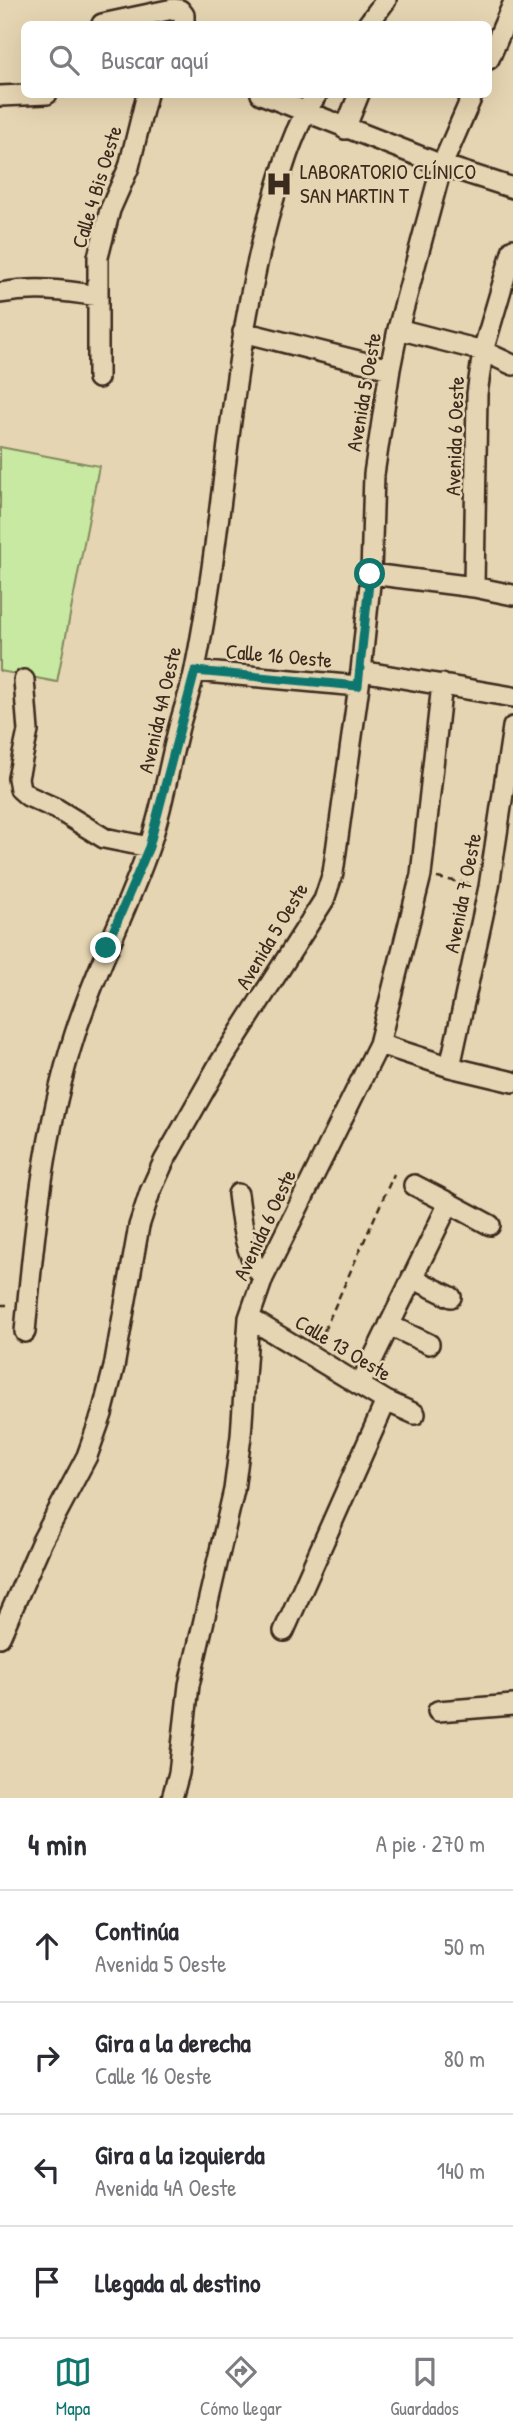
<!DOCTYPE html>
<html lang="es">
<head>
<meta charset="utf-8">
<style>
	:root { --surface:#fff; --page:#f7f7f7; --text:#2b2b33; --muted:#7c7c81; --line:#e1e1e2; --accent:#0f766e }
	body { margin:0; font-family:"Patrick Hand",sans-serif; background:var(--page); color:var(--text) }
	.stop { position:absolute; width:21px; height:21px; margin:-16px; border:5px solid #0f766e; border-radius:50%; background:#fff }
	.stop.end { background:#0f766e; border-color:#fff; box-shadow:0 2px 7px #0008 }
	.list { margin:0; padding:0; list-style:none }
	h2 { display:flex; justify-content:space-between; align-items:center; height:91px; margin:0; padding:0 28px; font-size:30px }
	h2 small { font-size:23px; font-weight:400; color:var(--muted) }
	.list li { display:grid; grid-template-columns:46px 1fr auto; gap:21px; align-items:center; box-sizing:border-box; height:112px; padding:0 28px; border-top:2px solid var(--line) }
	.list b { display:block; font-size:26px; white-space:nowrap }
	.list p { margin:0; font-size:23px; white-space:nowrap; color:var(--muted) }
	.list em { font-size:23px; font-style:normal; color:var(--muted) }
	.icon { flex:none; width:38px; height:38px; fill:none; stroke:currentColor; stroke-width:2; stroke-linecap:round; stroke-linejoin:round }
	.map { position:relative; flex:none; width:513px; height:1798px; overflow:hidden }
	.search { position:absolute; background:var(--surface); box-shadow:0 7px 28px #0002; left:21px; right:21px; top:21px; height:77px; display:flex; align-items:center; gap:18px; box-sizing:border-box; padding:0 24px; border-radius:10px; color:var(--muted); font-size:26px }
	.sheet { height:539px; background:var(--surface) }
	nav { display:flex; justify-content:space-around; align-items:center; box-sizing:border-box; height:98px; border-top:2px solid var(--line); background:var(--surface); font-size:19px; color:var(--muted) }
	nav a { display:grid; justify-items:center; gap:4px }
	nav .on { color:var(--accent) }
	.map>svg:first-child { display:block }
</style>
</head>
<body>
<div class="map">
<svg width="513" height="1798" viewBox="0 0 513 1798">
	<rect width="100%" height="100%" fill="#e6d5b2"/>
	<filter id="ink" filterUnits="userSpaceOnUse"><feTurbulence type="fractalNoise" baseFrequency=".0143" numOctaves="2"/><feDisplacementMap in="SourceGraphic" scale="14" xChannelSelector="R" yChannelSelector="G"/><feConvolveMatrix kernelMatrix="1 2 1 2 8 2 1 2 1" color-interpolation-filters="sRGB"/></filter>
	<g filter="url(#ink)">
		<path fill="#c8e9a2" stroke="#828a60" stroke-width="2" d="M0,447l99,19 -42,216 -57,-11z"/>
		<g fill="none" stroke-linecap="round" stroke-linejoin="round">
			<defs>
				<path id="minor" d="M102,24l71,-15 7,1 4,5v9
					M368,24l18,-24
					M489,59l24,-55
					M261,94l181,71 71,23
					M0,96l47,-2
					M345,129l14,-35
					M0,293c34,-6 63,-3 97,3
					M398,329l85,22 30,14
					M243,332l147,37
					M98,378v-121l12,-47 19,-43 18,-73
					M371,574l103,13 39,8
					M474,587l3,-193 6,-43 30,-102
					M195,671l163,15
					M361,671l152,26
					M24,680l4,51 -10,47 2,11 8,7 29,13 47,29 45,9
					M379,1044l71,23 63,15
					M450,1067l39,-180 24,-160
					M238,1194c4,31 6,58 25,84
					M449,1203l41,22
					M412,1278l39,19
					M249,1318l137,83 29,13
					M389,1325l40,19
					M25,1332c9,-99 19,-202 50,-298 20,-63 51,-122 73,-184 14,-39 20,-80 30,-119 5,-21 13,-41 17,-62 30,-149 34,-304 73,-450 12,-42 23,-88 49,-125
					M360,1385l89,-182 -35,-18
					M284,1631l102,-230
					M0,1637l42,-96 45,-85 15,-42 12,-47 25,-141 11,-34 14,-31 54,-95 106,-166 9,-27 28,-202 10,-97 3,-100 16,-105 8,-40 44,-164 31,-71
					M438,1711l75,-6
					M172,1798l7,-25 10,-88 45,-195 7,-54 8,-118 14,-40 116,-234 42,-169 21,-191"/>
			</defs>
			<use href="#minor" stroke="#3b2a1e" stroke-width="24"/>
			<path stroke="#3b2a1e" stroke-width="2.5" stroke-dasharray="7 5" stroke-linecap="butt" d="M437,878l35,6
				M0,1305h10
				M319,1342l75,-168"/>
			<use href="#minor" stroke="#e6d5b2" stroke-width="19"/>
		</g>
	</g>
	<g fill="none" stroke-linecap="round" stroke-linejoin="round" filter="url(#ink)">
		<path stroke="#0f766e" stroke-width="9" d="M106,948l43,-101 46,-176 163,15 12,-112"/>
	</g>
	<defs>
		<symbol id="hospital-bare" viewBox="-9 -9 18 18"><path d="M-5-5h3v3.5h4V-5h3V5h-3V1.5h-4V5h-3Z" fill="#3b2a1e" stroke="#e6d5b2" stroke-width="2.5" paint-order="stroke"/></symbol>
	</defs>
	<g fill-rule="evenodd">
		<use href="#hospital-bare" x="260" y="165" width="38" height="38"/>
	</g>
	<g text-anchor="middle" stroke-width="5" stroke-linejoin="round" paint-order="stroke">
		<g font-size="21" fill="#3b2a1e" stroke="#e6d5b2" text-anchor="start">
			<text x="300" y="179">LABORATORIO CLÍNICO<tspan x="300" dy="24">SAN MARTIN T</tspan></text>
		</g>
		<g font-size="21" fill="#3b2a1e" stroke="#e6d5b2">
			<text transform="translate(97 187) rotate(-73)" y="7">Calle 4 Bis Oeste</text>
			<text transform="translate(364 392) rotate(-80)" y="7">Avenida 5 Oeste</text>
			<text transform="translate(455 436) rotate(-88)" y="7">Avenida 6 Oeste</text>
			<text transform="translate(279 656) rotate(5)" y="7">Calle 16 Oeste</text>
			<text transform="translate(160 710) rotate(-77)" y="7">Avenida 4A Oeste</text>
			<text transform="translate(463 893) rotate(-79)" y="7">Avenida 7 Oeste</text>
			<text transform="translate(272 936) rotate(-59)" y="7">Avenida 5 Oeste</text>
			<text transform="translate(265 1225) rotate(-65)" y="7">Avenida 6 Oeste</text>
			<text transform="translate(343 1348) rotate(31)" y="7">Calle 13 Oeste</text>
		</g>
	</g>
</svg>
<div class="stop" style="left:370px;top:574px"></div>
<div class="stop end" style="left:106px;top:948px"></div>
<div class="search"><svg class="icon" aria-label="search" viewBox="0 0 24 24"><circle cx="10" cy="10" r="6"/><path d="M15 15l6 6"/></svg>Buscar aquí</div>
</div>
<section class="sheet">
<h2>4 min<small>A pie · 270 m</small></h2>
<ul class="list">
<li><svg class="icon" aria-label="ahead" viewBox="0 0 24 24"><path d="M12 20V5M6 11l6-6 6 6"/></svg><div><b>Continúa</b><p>Avenida 5 Oeste</p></div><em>50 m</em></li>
<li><svg class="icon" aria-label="right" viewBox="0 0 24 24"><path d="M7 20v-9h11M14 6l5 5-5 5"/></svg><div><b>Gira a la derecha</b><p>Calle 16 Oeste</p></div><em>80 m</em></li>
<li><svg class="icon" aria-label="left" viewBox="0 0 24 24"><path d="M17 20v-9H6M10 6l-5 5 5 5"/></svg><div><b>Gira a la izquierda</b><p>Avenida 4A Oeste</p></div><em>140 m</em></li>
<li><svg class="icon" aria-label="arrive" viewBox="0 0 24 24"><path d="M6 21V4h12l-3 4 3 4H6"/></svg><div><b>Llegada al destino</b></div></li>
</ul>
</section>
<nav>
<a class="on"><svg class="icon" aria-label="map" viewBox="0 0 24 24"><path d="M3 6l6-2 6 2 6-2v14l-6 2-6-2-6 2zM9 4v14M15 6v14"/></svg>Mapa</a>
<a><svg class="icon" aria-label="directions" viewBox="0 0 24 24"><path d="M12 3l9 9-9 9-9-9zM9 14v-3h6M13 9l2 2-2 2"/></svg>Cómo llegar</a>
<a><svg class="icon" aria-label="saved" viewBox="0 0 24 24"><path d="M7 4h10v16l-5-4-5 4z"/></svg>Guardados</a>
</nav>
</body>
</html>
